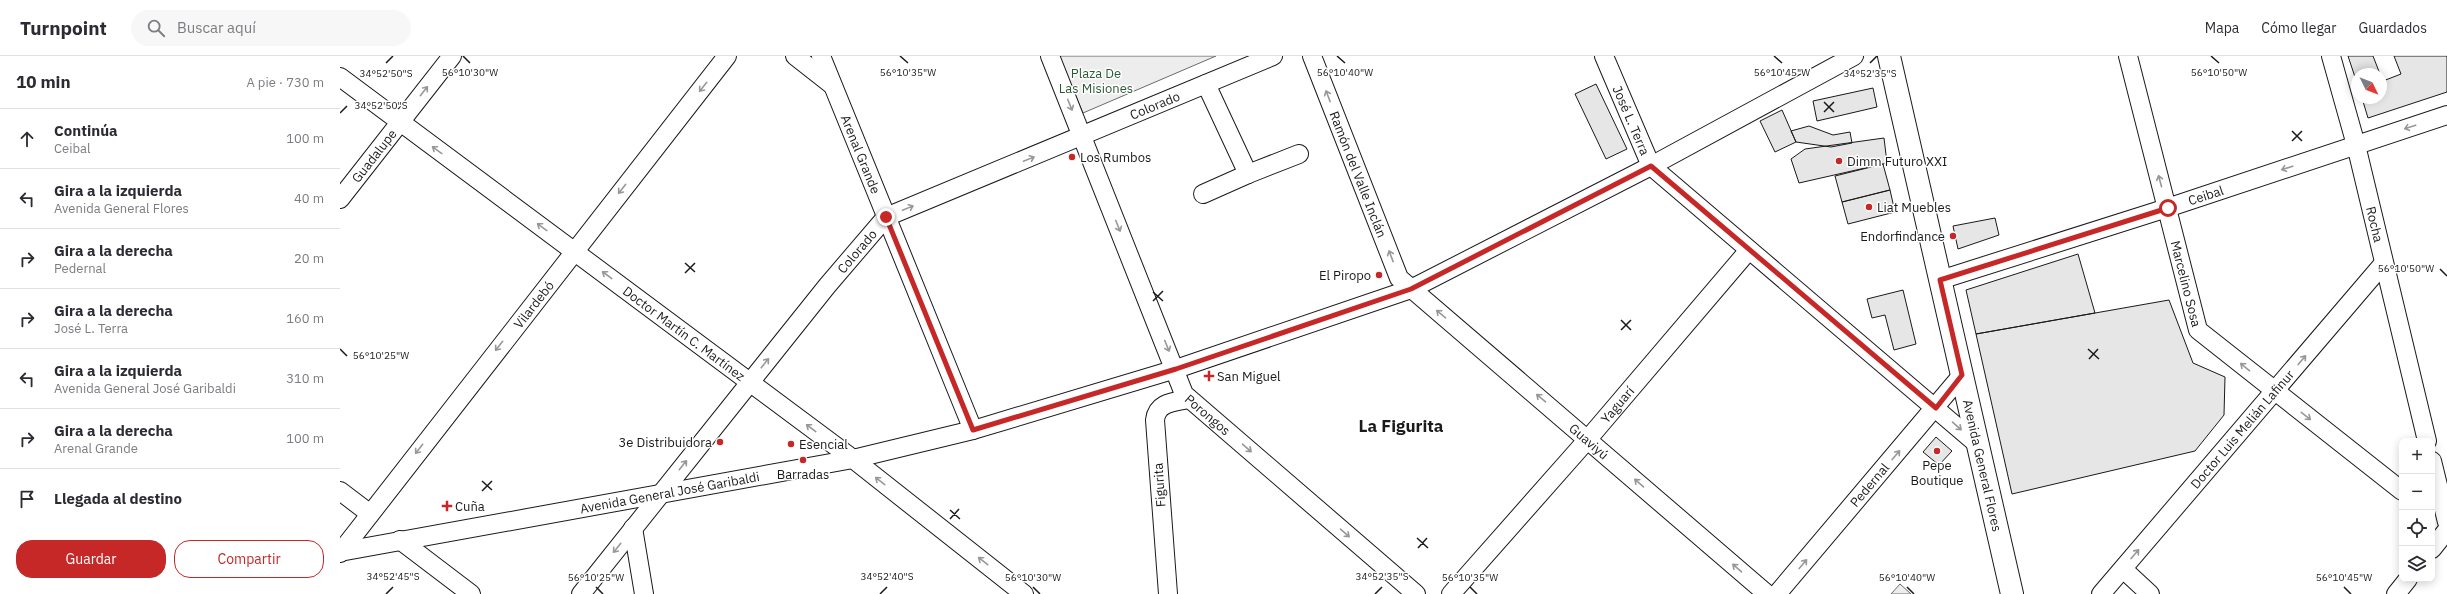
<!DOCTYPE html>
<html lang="es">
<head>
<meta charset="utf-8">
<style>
	:root { --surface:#fff; --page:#f7f7f7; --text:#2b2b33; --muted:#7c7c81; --line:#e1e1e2; --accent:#c62828 }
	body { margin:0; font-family:"IBM Plex Sans",sans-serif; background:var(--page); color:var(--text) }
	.controls { position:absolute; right:12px; bottom:12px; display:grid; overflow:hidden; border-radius:8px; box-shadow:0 2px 10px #0003 }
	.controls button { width:36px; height:36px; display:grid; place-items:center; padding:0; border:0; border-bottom:1px solid var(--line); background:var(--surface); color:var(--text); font:20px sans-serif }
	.compass { position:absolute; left:2011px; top:12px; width:36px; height:36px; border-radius:50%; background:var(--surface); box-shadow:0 2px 10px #0003; rotate:133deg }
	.stop { position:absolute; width:12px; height:12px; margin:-9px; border:3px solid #c62828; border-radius:50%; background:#fff }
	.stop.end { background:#c62828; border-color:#fff; box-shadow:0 1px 4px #0008 }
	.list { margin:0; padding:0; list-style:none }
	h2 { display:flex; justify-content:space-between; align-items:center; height:52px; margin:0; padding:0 16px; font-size:17px }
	h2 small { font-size:13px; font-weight:400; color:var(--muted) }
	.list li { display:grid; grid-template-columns:26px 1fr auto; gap:12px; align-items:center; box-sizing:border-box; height:60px; padding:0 16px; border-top:1px solid var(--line) }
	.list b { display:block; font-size:15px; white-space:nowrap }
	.list p { margin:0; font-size:13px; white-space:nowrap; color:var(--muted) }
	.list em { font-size:13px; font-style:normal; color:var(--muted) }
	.actions { display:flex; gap:8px; padding:12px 16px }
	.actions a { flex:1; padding:9px 0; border:1px solid var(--accent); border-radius:16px; text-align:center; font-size:14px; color:var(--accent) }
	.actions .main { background:var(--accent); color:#fff }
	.icon { flex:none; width:22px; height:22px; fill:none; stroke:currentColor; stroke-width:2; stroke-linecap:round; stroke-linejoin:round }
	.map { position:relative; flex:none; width:2107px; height:538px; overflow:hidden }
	header { display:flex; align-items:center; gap:24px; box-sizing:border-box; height:56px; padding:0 20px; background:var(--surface); border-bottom:1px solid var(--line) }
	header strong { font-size:19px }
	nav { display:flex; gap:22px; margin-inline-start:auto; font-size:14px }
	.search { width:280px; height:36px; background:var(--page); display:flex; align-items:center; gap:10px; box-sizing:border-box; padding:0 14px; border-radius:22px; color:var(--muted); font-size:15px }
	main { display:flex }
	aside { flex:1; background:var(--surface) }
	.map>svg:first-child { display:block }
</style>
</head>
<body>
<header>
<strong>Turnpoint</strong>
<div class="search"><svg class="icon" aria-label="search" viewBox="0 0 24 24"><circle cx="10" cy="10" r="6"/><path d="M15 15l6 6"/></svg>Buscar aquí</div>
<nav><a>Mapa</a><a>Cómo llegar</a><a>Guardados</a></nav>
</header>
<main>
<aside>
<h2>10 min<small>A pie · 730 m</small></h2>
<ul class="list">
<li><svg class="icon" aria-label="ahead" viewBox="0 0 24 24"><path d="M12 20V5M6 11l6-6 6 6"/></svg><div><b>Continúa</b><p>Ceibal</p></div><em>100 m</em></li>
<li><svg class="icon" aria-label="left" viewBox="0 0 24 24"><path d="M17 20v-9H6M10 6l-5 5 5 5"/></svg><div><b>Gira a la izquierda</b><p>Avenida General Flores</p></div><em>40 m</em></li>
<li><svg class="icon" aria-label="right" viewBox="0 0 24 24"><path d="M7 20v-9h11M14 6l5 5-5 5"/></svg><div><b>Gira a la derecha</b><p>Pedernal</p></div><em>20 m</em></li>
<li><svg class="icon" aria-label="right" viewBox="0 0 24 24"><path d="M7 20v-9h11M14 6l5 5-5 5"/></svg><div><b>Gira a la derecha</b><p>José L. Terra</p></div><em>160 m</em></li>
<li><svg class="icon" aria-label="left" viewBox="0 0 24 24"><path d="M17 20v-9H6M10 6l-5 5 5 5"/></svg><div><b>Gira a la izquierda</b><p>Avenida General José Garibaldi</p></div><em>310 m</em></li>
<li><svg class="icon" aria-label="right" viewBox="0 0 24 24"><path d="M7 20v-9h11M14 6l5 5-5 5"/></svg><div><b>Gira a la derecha</b><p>Arenal Grande</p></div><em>100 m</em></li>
<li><svg class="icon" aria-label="arrive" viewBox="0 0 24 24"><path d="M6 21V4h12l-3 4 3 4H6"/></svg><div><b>Llegada al destino</b></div></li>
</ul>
<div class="actions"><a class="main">Guardar</a><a>Compartir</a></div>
</aside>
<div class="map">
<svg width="2107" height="538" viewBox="0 0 2107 538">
	<rect width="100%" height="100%" fill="#fff"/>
	<path fill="#ededed" stroke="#6a6a6a" d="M719,0h157l-133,57z
		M1560,528l11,10h-20z"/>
	<path fill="#e6e6e6" stroke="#1a1a1a" d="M2008,0h25l7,18h-23v9z
		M2054,0h53v36l-79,26 -6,-20h19v-22l2,5 18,-7z
		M1256,28l31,65 -21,10 -31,-65z
		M1533,32l4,19 -60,14 -4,-20z
		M1442,54l14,32 -21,10 -15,-31z
		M1469,70l24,9 17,-3 2,11 -21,4 -35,-5 -5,-11z
		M1544,82l3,25 -88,20 -8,-24 14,-10z
		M1543,108l7,26 -48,12 -7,-26z
		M1550,134l5,22 -47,12 -6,-22z
		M1655,162l4,17 -41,14 -5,-23z
		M1738,198l17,59 -119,21 -10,-44z
		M1563,234l13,54 -22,6 -9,-35 -13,3 -5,-19z
		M1829,244l24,63 32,14 -1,38 -29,36 -183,43 -36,-160z
		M1596,381l16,14 -13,14 -16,-13z"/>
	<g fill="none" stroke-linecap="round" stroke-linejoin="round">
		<defs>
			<g id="minor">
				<path d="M455,0l37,29"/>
				<path id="s1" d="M481,0l152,374"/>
				<path id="s2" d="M710,0l134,338 232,200"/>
				<path id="s3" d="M972,0l87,222 368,316"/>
				<path id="s4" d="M1264,0l47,110 326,278"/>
				<path id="s5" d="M1788,0l70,274 204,161"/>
				<path id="s6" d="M1991,0l25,89 71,296"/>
				<path id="s7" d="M0,21l513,382 171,135"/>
				<path d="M866,28l42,90 51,-20"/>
				<path d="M863,138l45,-20"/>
				<path id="s8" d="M0,143l112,-143"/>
				<path id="s9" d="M1600,224l227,-72 280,-93"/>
				<path d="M2092,405l15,61"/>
				<path d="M0,435l29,22"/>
				<path d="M293,472l11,66"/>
				<path d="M60,484l71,54"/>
				<path d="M2092,493l15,-19"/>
				<path id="s10" d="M0,496l513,-93 120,-29 203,-61 235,-80 240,-123 203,-110"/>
				<path id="s11" d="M0,497l387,-497"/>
				<path d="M1783,513l27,25"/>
				<path id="s12" d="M241,538l246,-308 59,-69 387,-161"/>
				<path d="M828,538l-13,-174c2,-18 19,-18 34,-21"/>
				<path id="s13" d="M1111,538l137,-155 161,-189"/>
				<path id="s14" d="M1437,538l185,-219"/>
				<path id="s15" d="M1761,538l282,-330"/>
				<path d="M2056,538l12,-15"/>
			</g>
			<g id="major">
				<path id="s16" d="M1549,0l123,538"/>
			</g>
		</defs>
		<use href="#minor" stroke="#1a1a1a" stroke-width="20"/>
		<use href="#major" stroke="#1a1a1a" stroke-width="24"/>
		<use href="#minor" stroke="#fff" stroke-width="18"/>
		<use href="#major" stroke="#fff" stroke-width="22"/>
	</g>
	<defs><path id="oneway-shaft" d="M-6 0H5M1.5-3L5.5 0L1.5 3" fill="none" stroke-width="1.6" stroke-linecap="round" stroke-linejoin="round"/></defs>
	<g stroke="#989898">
		<use href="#oneway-shaft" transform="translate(363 31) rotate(128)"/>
		<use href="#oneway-shaft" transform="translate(84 35) rotate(-52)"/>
		<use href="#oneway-shaft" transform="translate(988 40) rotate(-111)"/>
		<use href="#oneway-shaft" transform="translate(730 49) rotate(68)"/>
		<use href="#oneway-shaft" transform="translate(2070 71) rotate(162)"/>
		<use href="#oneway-shaft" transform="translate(97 94) rotate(-144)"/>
		<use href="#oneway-shaft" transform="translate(689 103) rotate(-22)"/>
		<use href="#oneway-shaft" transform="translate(1947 112) rotate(162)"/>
		<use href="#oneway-shaft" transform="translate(1820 125) rotate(-105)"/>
		<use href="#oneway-shaft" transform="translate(282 133) rotate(128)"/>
		<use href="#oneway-shaft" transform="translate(568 152) rotate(-22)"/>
		<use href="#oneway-shaft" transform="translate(778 170) rotate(68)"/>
		<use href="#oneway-shaft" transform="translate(202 171) rotate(-144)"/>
		<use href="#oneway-shaft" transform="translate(1051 200) rotate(-111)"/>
		<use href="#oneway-shaft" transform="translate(267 219) rotate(-143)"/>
		<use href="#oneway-shaft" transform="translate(1101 258) rotate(-140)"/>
		<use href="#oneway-shaft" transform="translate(159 290) rotate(128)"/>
		<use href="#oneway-shaft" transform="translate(827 290) rotate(68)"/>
		<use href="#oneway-shaft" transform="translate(1962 304) rotate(-50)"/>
		<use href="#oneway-shaft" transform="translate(425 307) rotate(-51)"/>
		<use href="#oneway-shaft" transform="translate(1905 311) rotate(-141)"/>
		<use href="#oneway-shaft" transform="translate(1201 342) rotate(-140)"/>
		<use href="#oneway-shaft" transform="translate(1966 360) rotate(38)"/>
		<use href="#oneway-shaft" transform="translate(1617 370) rotate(41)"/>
		<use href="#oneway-shaft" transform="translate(471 372) rotate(-143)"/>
		<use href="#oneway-shaft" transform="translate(907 392) rotate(41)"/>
		<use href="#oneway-shaft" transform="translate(79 393) rotate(128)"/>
		<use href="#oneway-shaft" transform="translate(1556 399) rotate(-50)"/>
		<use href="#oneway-shaft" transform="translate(343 409) rotate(-51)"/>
		<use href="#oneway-shaft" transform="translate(540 425) rotate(-142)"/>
		<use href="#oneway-shaft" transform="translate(1299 427) rotate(-139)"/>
		<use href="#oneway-shaft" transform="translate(1005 477) rotate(41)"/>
		<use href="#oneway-shaft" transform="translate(277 492) rotate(129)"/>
		<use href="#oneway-shaft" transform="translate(1795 498) rotate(-49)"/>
		<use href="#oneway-shaft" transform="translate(643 505) rotate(-142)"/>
		<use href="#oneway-shaft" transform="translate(1463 508) rotate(-50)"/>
		<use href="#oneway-shaft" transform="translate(1397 512) rotate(-139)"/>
	</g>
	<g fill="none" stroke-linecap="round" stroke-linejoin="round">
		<path stroke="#c62828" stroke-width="5" d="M546,161l87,213 203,-61 235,-80 240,-123 285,242 26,-33 -22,-95 228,-72"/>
	</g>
	<path fill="none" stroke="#1a1a1a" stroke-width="1.5" d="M123,0l7,7M560,0l8,7M997,0l8,7M1434,0l8,7M1871,0l8,7M46,7l7,-7M1530,7l7,-7M1484,46l10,10M1484,56l10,-10M0,57l7,-7M1952,75l10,10M1952,85l10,-10M345,207l10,9M2100,213l7,7M345,217l10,-10M813,236l10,9M813,245l10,-10M1281,264l10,10M1281,274l10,-10M0,293l7,7M1748,293l11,10M1749,303l9,-10M142,425l10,9M142,435l10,-10M610,454l10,9M610,463l9,-10M1077,482l11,10M1078,492l9,-10M256,531l7,7M693,531l7,7M1130,531l7,7M1567,531l7,7M2004,531l7,7M46,538l7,-7M540,538l7,-7M1035,538l7,-7"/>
	<g fill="#c62828" stroke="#fff" stroke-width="1.5">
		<circle cx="732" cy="101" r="4"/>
		<circle cx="1499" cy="105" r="4"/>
		<circle cx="1529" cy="151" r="4"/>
		<circle cx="1613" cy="180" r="4"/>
		<circle cx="1039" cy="219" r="4"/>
		<path d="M867 314h4v4h4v4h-4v4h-4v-4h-4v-4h4z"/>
		<circle cx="380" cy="386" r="4"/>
		<circle cx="451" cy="388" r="4"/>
		<circle cx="1597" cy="395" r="4"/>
		<circle cx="463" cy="404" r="4"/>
		<path d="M105 444h4v4h4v4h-4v4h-4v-4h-4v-4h4z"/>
	</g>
	<g text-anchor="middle" stroke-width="3" stroke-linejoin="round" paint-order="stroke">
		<g font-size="13" fill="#2b5a34" stroke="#fff">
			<text x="756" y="22">Plaza De<tspan x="756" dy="15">Las Misiones</tspan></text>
		</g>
		<g font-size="13" fill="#1a1a1a" stroke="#fff">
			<text dy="5" stroke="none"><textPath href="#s12" startOffset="776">Colorado</textPath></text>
			<text dy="5" stroke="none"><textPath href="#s4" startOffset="70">José L. Terra</textPath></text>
			<text dy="5" stroke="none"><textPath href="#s1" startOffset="106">Arenal Grande</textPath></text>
			<text dy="5" stroke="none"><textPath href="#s8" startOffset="55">Guadalupe</textPath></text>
			<text dy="5" stroke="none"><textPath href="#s3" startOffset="127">Ramón del Valle Inclán</textPath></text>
			<text dy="5" stroke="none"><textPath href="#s9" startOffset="279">Ceibal</textPath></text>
			<text dy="5" stroke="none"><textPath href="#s6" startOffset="174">Rocha</textPath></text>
			<text dy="5" stroke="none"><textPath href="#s12" startOffset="440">Colorado</textPath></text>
			<text dy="5" stroke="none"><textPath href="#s5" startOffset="235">Marcelino Sosa</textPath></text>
			<text dy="5" stroke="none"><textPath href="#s11" startOffset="315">Vilardebó</textPath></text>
			<text dy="5" stroke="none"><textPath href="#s7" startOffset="429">Doctor Martín C. Martínez</textPath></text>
			<text dy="5" stroke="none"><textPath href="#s13" startOffset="252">Yaguarí</textPath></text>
			<text dy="5" stroke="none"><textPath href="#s2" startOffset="395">Porongos</textPath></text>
			<text dy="5" stroke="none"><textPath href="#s15" startOffset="217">Doctor Luis Melián Lafinur</textPath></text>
			<text dy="5" stroke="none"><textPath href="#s3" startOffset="489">Guaviyú</textPath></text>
			<text dy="5" stroke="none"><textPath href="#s16" startOffset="420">Avenida General Flores</textPath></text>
			<text transform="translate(819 429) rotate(-94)" y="5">Figurita</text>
			<text dy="5" stroke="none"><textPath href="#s14" startOffset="143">Pedernal</textPath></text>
			<text dy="5" stroke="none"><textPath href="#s10" startOffset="335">Avenida General José Garibaldi</textPath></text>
		</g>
		<g font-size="13" fill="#1a1a1a" stroke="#fff" text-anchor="start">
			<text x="740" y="106">Los Rumbos</text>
			<text x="1507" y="110">Dimm Futuro XXI</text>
			<text x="1537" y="156">Liat Muebles</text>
			<text x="1605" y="185" text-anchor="end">Endorfindance</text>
			<text x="1031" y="224" text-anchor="end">El Piropo</text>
			<text x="877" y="325">San Miguel</text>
			<text x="372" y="391" text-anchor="end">3e Distribuidora</text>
			<text x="459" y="393">Esencial</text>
			<text x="1597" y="414" text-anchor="middle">Pepe<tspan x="1597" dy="15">Boutique</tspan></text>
			<text x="463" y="423" text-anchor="middle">Barradas</text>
			<text x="115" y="455">Cuña</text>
		</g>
		<g font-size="17" font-weight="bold" fill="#1a1a1a" stroke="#fff">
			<text x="1061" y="376">La Figurita</text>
		</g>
	</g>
	<g font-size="10" text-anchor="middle" fill="#1a1a1a" stroke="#fff" stroke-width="3" stroke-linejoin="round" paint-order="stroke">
		<text x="1879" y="20">56°10'50"W</text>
		<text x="130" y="20">56°10'30"W</text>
		<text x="568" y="20">56°10'35"W</text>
		<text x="1005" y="20">56°10'40"W</text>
		<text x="1442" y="20">56°10'45"W</text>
		<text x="1530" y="21">34°52'35"S</text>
		<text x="46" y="21">34°52'50"S</text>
		<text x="41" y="53">34°52'50"S</text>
		<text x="2066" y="216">56°10'50"W</text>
		<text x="41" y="303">56°10'25"W</text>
		<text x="53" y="524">34°52'45"S</text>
		<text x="547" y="524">34°52'40"S</text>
		<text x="1042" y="524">34°52'35"S</text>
		<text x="256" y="525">56°10'25"W</text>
		<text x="693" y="525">56°10'30"W</text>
		<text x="1130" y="525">56°10'35"W</text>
		<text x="1567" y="525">56°10'40"W</text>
		<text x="2004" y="525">56°10'45"W</text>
	</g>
</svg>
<div class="controls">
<button>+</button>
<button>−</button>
<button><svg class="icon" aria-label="locate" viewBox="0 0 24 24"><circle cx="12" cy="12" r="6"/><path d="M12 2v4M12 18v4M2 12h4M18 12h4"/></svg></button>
<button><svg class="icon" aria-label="layers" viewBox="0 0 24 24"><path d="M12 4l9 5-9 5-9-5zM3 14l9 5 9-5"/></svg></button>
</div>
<svg class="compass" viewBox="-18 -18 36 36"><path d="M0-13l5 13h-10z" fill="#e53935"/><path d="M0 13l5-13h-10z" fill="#7c7c81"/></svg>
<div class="stop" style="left:1828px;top:152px"></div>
<div class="stop end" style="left:546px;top:161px"></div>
</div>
</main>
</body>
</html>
